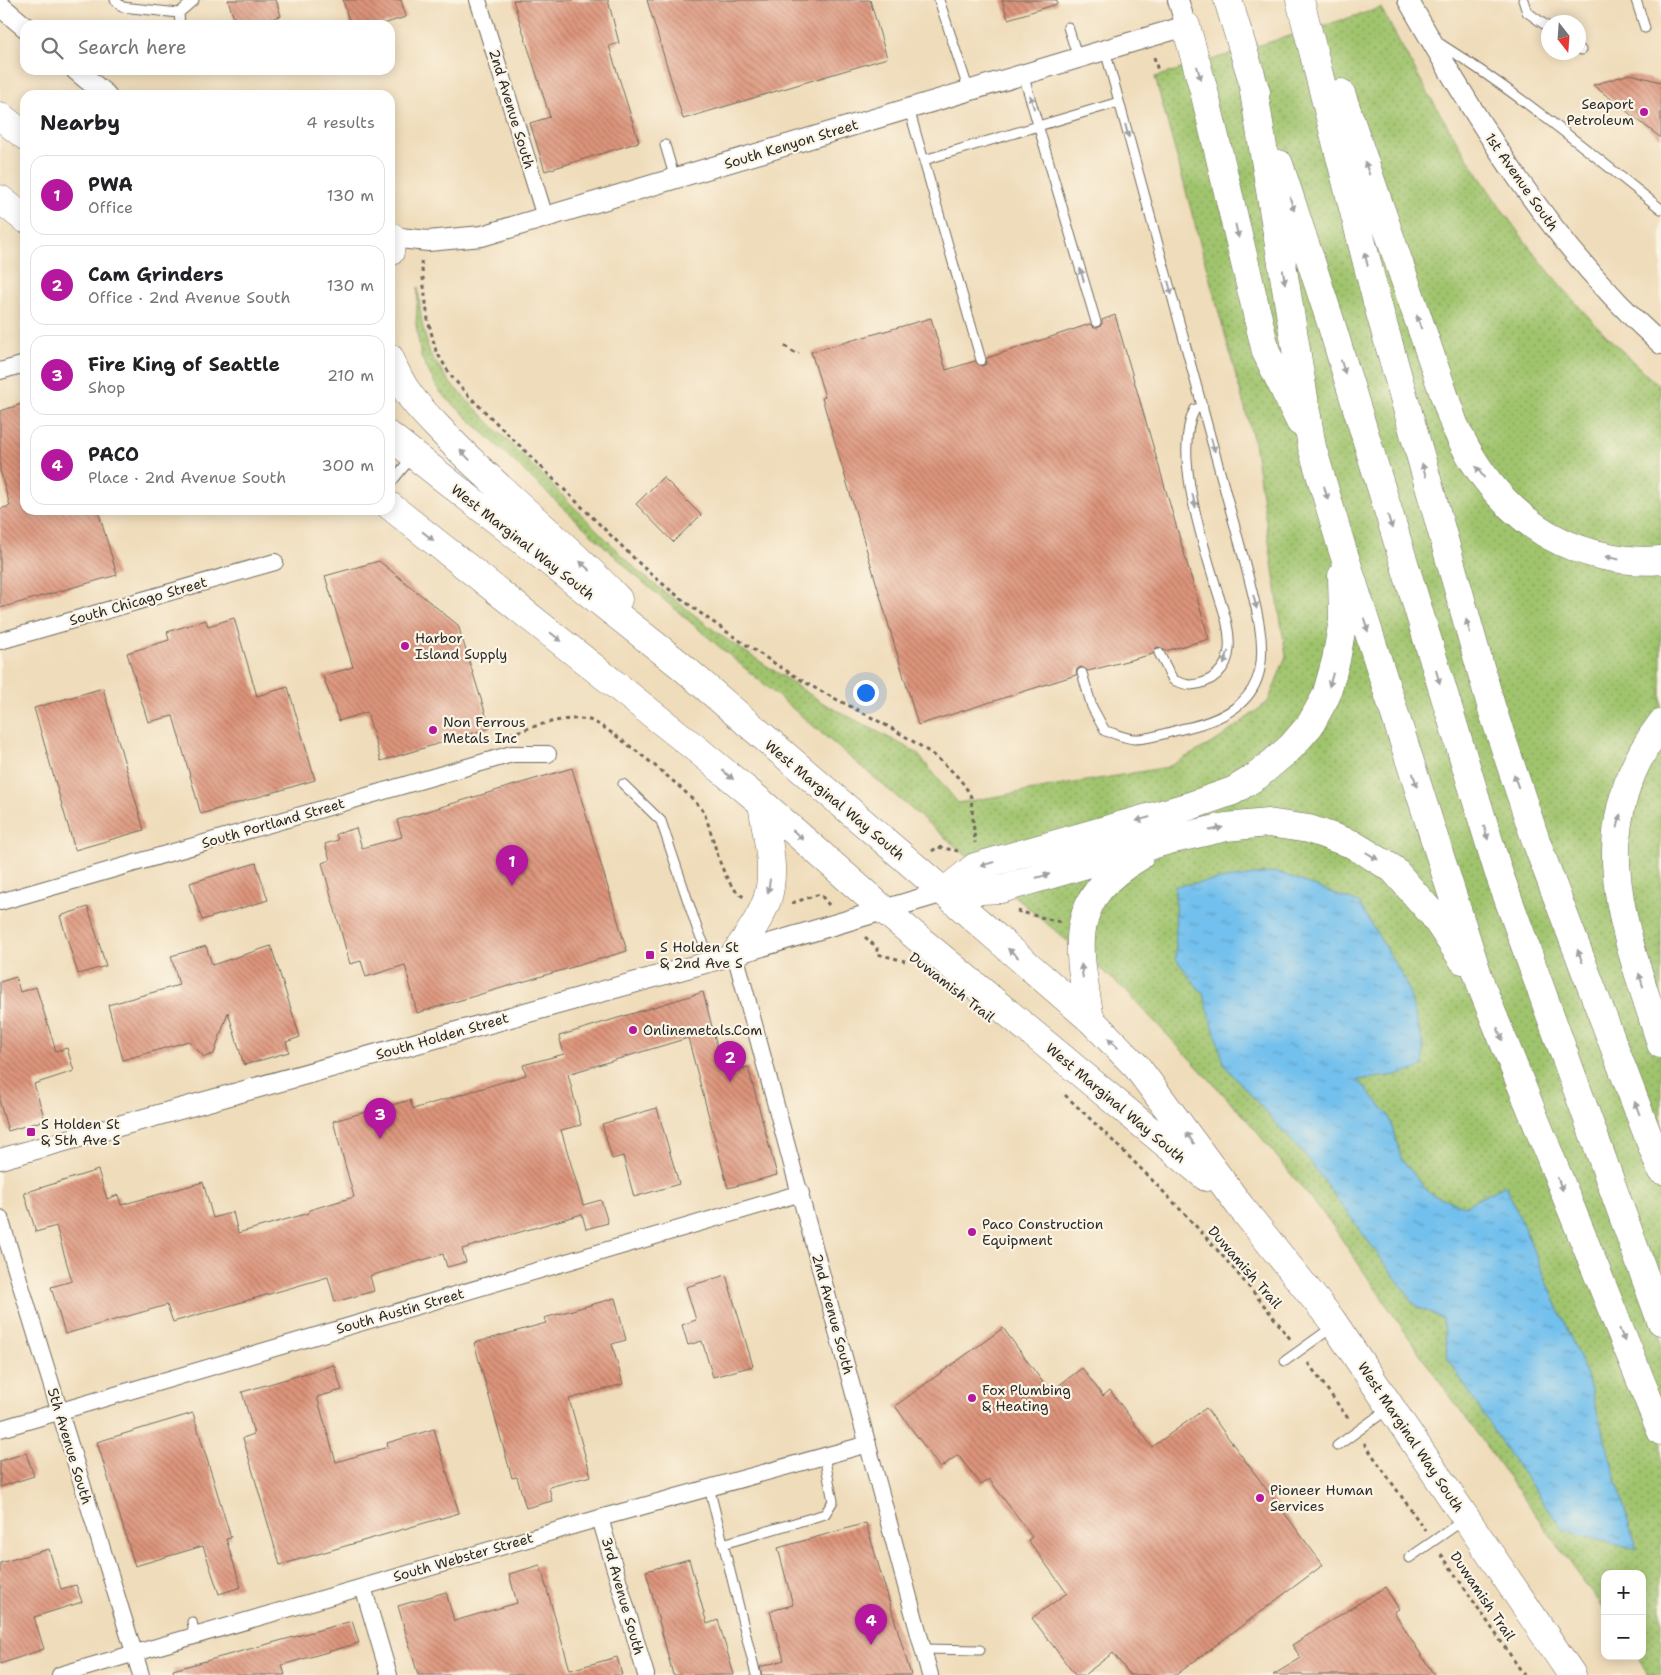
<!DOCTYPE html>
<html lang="en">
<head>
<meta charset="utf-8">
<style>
	:root { --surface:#fff; --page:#f6f6f6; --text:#202124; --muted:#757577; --line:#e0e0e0; --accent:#b5179e }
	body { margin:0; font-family:"Shantell Sans",sans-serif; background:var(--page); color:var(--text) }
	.controls { position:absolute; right:15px; bottom:15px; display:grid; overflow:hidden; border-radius:10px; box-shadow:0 2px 12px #0003 }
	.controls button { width:45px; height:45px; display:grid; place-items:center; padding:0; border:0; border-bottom:1px solid var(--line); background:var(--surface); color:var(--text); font:25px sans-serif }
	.compass { position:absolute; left:1541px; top:15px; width:45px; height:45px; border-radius:50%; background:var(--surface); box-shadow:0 2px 12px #0003; rotate:163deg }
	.you { position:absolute; left:865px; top:692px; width:18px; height:18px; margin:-12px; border:4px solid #fff; border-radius:50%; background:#1a73e8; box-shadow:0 0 0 8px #1a73e833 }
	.badge { display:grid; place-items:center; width:32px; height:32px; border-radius:50%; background:var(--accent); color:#fff; font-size:16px; font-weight:700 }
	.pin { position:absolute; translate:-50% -41px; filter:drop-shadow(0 1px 2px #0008) }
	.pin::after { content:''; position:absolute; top:26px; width:18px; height:15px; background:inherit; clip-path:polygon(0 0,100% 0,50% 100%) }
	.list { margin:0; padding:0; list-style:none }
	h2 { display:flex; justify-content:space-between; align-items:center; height:65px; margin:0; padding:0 20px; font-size:21px }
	h2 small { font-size:16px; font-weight:400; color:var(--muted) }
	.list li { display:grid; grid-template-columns:32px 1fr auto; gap:15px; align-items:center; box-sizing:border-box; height:80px; margin:0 10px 10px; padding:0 10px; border:1px solid var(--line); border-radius:15px }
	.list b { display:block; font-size:19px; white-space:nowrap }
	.list p { margin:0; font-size:16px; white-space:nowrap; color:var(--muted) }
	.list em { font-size:16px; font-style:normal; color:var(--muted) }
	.icon { flex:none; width:28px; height:28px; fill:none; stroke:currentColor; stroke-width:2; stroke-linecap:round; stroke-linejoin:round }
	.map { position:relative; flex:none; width:1661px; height:1675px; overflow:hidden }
	.search { position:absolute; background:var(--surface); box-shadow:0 2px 12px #0003; left:20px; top:20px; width:375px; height:55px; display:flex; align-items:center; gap:12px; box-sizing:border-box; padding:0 18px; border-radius:15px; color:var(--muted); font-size:19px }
	.panel { position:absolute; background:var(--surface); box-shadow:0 2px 12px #0003; left:20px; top:90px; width:375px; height:425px; border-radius:15px }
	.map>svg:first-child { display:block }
</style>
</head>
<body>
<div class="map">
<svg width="1661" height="1675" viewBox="0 0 1661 1675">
	<defs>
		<pattern id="grass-dots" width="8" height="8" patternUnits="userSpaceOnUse" patternTransform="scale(1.25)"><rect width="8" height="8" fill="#a0c46d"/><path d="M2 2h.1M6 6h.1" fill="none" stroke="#839f5a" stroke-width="1.8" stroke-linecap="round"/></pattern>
		<pattern id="water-ripples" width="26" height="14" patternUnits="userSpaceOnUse" patternTransform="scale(1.25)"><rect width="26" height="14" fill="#72c0ed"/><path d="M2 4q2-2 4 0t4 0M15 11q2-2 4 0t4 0" fill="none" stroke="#5e9cc0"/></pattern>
		<pattern id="building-back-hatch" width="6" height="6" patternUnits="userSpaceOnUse" patternTransform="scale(1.25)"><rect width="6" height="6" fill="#dd947b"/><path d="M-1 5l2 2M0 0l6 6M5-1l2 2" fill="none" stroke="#b37965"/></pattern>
	</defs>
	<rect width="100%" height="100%" fill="#fcf5e5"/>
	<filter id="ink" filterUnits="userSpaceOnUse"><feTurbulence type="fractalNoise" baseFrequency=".02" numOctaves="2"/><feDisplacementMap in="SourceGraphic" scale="10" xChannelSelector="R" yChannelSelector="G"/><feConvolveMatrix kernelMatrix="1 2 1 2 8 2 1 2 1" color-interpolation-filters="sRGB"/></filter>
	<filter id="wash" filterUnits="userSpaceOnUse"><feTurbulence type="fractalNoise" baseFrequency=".0096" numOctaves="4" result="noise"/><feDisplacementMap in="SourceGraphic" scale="20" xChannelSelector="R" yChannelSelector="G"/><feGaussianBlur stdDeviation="1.12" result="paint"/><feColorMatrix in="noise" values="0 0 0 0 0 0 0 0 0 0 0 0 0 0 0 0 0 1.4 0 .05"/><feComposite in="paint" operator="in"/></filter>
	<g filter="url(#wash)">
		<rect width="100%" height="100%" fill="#efdcba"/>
		<path fill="url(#grass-dots)" stroke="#66784c" d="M1381,8c64,120 135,239 233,335 15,14 30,31 47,44v1288h-12l-13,-19h6v-82h-37v37l-178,-247 -97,-142 -87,-107 -120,-127 -486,-411 -198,-186 -18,-34 -5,-32 2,-38 4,37 8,30 21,30 189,189 83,64 100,66 93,49 42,51 210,-36 51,-28 49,-37 18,-46 -32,-214 -99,-365z"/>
		<path fill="url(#water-ripples)" stroke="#4e768c" d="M1277,872l82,31 47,79 17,62 1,22 -20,8 -46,6 31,35 12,43 28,35 35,13 42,-21 81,191 49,173 -73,-19 -57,-80 -58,-91 -5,-40 -27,-13 -109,-148 -82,-92 -22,-72 -27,-35 -1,-73z"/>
		<g id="blocks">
			<path fill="url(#building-back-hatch)" d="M228,0h48l5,16 -30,9h-15z
				M343,0h58l5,17 -27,8h-29z
				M513,0h95l11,43 -10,3 30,96 -94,29 -15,-48 20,-6z
				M647,0h223l17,58 -204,61z
				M1002,0h55v4l-49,15z
				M1630,74l31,8v56l-68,-53z
				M1115,315l94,324 -44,12 -3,-3 -5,-1 -4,7 -65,17 -7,-4 -4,2 -1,6 -158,50 -96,-327 3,-1 -14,-45 120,-34 15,52 29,-9 7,5 4,-2 1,-6 103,-34 4,4h4l4,-4v-4z
				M25,403v107h73l19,65 -117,33v-99l10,-3 -10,-36v-59z
				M663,477l38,38 -28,27 -37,-38z
				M379,561l79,64 32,103 -109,33 -14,-49 -28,9 -16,-45 30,-9 -28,-91z
				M234,618l23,78 31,-9 27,93 -114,34 -28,-98 -25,6 -21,-69 42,-13 -2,-8 39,-12 2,6z
				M103,688l41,142 -69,20 -41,-142z
				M572,768l55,183 -210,62 -12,-48 -39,12 -5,-16 -11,3 -28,-101 8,-3 -5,-16 13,-4 -2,-6 20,-6 6,20 40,-11 -5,-17z
				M256,863l12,37 -66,20 -12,-37z
				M88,907l18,59 -28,8 -18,-58z
				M206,946l6,19 59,-19 29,91 -14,5 3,10 -45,13 -16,-53 -14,42 -10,3 -15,-16 -66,19 -15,-55 71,-20 -8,-29z
				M16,977l4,15 16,-5 20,64 11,-3 7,23 -40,13 11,36 -37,11 -8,-27v-122z
				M703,992l21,81 24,-6 29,108 -49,13 -40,-150 -120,36 13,51 -20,5 22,75 18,-5 7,23 -22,6 -4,-15 -120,35 4,13 -19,5 -4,-13 -73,22 4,15 -39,11 -7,-25 -155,45 -6,-17 -102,29 -14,-47 21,-6 -16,-55 -20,6 -12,-39 74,-23 9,29 11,-4 3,10 82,-23 10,36 20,-6 5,21 71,-20v-3l45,-13 -21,-76 77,-21 3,9 113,-34 -3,-10 41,-11 -5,-18z
				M657,1108l22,76 -45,13 -11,-41 -11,3 -10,-35z
				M726,1275l27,91 -40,11 -11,-36 -14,4 -6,-20 14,-5 -10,-33z
				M615,1298l11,42 -14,4 11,40 -54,15 22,77 -42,11 3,14 -26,7 -9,-31 -5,1 -38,-135 72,-20 -2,-5z
				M1003,1328l47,64 32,-24 21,28 7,-6 42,57 54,-39 117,157 -147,110h-46l-17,-22 -29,22h-9l-43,-57 35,-25 -39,-53 4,-3 -43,-58 -8,6 -23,-30 -18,13 -45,-62z
				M334,1365l8,25 -25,7 19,65 52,-15 -1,-4 47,-14 25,84 -179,52 -37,-127 11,-4 -12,-42z
				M193,1413l38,125 -5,1 15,48 -22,7 -16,-48 -68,20 -38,-124z
				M26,1453l8,23 -34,11v-26z
				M866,1523l45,152h-149l-2,-8 24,-7 -14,-49 23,-6 -15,-57z
				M49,1549l12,40 15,-4 6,17 -48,15 10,32 -44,15v-101z
				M689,1559l18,65 11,-4 16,55h-61l-27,-104z
				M540,1565l30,105 47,-13 5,18h-204l-20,-69 48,-14 8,29 63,-18 -8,-29z
				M1385,1587l14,22 -5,3 40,63h-161l28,-17 -9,-13z
				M352,1621l7,22 -77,22 3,10h-111l-1,-5z"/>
		</g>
	</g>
	<g filter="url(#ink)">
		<use href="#blocks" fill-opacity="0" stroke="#70695d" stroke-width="1"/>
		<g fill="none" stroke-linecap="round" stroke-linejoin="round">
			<defs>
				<path id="service" d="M115,0l7,7 57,6 15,-13
					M939,0l30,91
					M1523,0l4,12 21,15
					M1636,0l9,28
					M179,13l1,12
					M1068,27l10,31
					M1439,43c79,50 150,108 222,166
					M1578,48l3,2
					M1023,74l73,248
					M909,109l72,251
					M665,145l10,34
					M924,160l195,-58
					M390,484l21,-26
					M1159,653l14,27c5,2 13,5 18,5 20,-1 37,-16 38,-36 2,-21 -7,-42 -13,-62 -13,-44 -44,-136 -21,-178l8,-2
					M1082,673l10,34 13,24c9,2 19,7 29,8 13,1 38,-8 52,-11 102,-23 78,-90 58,-168l-139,-510
					M623,784l38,37 37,110 14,30
					M1285,1361l49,-35
					M1337,1446l51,-37
					M709,1487l47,188
					M723,1544l102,-30 8,-13 -9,-45
					M1409,1558l56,-39
					M192,1622l3,13
					M923,1649l57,1"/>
				<path id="minor" d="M478,0l67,217
					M0,371l25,-7
					M0,641l275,-79
					M0,902l512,-148h36
					M735,954l195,721
					M0,1218l141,457
					M0,1429l801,-236
					M600,1518l46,157
					M363,1587l26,88
					M60,1675l540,-157 268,-74"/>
				<path id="tertiary" d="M1408,0c70,124 146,248 253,344
					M0,6l25,21
					M76,70l30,25
					M390,237l38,4 54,-5 623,-186 81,-24 -8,-26
					M0,1159l712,-198 232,-69"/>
				<path id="trunk" d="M944,892l146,127 47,48 103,139 91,113 241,356
					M884,910l322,267"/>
				<path id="motorway" d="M1228,0l28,92
					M1300,0l78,306 114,403 45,135 124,326
					M1186,26l18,65 62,261 34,70
					M1251,74l61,373 29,98 141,443 179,443
					M1341,93l113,331c29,65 78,117 150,132 18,4 38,6 57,4
					M0,116l25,20
					M1279,164l51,156 168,551 163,450
					M0,199l25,20
					M390,252l2,-15
					M390,358c14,38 33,53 60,82 54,55 115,103 168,159
					M390,436l289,228 265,228
					M390,506l304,241 68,56 122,107
					M1661,724c-81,106 -35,208 0,320
					M944,892l57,-3 168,-49 57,-13 42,-4 41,6 43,15 41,25 41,47 29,44
					M944,892l31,-25 215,-61 43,-15 24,-15 34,-29 19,-22 16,-29 10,-36 7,-40 -1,-44
					M735,954c12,-17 25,-35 32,-54 10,-30 -1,-67 -5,-97
					M1090,1019c-12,-73 -25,-119 49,-162"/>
			</defs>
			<use href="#service" stroke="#70695d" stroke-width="11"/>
			<use href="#minor" stroke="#70695d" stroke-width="18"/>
			<use href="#tertiary" stroke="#70695d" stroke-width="22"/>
			<use href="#trunk" stroke="#70695d" stroke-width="29"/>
			<use href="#motorway" stroke="#70695d" stroke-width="29"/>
			<path stroke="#70695d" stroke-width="3" stroke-dasharray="4 4" stroke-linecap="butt" d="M1154,57l4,14
				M421,261l7,59 8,31 15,25 17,19 174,171c40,36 84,66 129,95 19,12 39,25 59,35 40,21 123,59 141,101l4,46
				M785,346l11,8 3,-1
				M510,734c24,-7 53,-19 79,-14 16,3 109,78 115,93 11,25 16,71 40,84
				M932,851l6,-4 20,4
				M792,903l28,-9 9,11
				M1017,911l43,11
				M865,937l12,11v6l28,7
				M1065,1095c81,76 159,156 226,245
				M1308,1363l42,58
				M1364,1443l61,87
				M1441,1554l83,121"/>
			<use href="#service" stroke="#fff" stroke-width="9"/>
			<use href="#minor" stroke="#fff" stroke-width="16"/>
			<use href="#tertiary" stroke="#fff" stroke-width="20"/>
			<use href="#trunk" stroke="#fff" stroke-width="28"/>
			<use href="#motorway" stroke="#fff" stroke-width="28"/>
		</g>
		<defs><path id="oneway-solid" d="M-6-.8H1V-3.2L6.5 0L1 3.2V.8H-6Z" transform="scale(1.25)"/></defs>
		<g fill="#a0a0a0">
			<use href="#oneway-solid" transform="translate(1199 73) rotate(74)"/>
			<use href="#oneway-solid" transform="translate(1032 102) rotate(-107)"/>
			<use href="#oneway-solid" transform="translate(1127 131) rotate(75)"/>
			<use href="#oneway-solid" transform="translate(1367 168) rotate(-109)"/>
			<use href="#oneway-solid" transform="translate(1292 204) rotate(72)"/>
			<use href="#oneway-solid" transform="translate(1237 231) rotate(77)"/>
			<use href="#oneway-solid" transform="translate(1366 259) rotate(-104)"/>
			<use href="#oneway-solid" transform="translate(1082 275) rotate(-106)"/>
			<use href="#oneway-solid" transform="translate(1284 277) rotate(81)"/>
			<use href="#oneway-solid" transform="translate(1170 288) rotate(75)"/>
			<use href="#oneway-solid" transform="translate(1419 322) rotate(-109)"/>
			<use href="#oneway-solid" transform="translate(1343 367) rotate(73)"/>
			<use href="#oneway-solid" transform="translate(1213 445) rotate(75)"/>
			<use href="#oneway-solid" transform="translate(465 455) rotate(-134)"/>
			<use href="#oneway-solid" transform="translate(1424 470) rotate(-106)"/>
			<use href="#oneway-solid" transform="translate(1480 472) rotate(-126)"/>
			<use href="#oneway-solid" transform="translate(1326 493) rotate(74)"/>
			<use href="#oneway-solid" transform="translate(1194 501) rotate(77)"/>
			<use href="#oneway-solid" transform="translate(1390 522) rotate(73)"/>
			<use href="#oneway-solid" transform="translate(428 536) rotate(38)"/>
			<use href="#oneway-solid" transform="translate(1612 558) rotate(-169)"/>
			<use href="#oneway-solid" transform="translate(585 566) rotate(-138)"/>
			<use href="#oneway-solid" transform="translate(1255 602) rotate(76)"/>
			<use href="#oneway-solid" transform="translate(1366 625) rotate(73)"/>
			<use href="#oneway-solid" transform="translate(1468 626) rotate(-106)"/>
			<use href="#oneway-solid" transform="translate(556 637) rotate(38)"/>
			<use href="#oneway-solid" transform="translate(1226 658) rotate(108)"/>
			<use href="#oneway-solid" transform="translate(1438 677) rotate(73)"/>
			<use href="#oneway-solid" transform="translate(1331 680) rotate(106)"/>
			<use href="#oneway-solid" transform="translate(728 775) rotate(39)"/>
			<use href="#oneway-solid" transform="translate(1415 780) rotate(73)"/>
			<use href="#oneway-solid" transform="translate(1516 781) rotate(-109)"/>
			<use href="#oneway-solid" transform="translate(1143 819) rotate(164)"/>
			<use href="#oneway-solid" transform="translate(1619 821) rotate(-79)"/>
			<use href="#oneway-solid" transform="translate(1216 829) rotate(-13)"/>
			<use href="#oneway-solid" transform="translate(1486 833) rotate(73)"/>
			<use href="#oneway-solid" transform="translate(798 835) rotate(42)"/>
			<use href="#oneway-solid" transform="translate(1372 856) rotate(32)"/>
			<use href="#oneway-solid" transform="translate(987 864) rotate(164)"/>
			<use href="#oneway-solid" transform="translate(1043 876) rotate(-16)"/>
			<use href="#oneway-solid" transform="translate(769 886) rotate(98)"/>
			<use href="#oneway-solid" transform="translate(1013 953) rotate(-139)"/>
			<use href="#oneway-solid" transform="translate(1580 956) rotate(-111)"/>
			<use href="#oneway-solid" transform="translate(1082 971) rotate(-97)"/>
			<use href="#oneway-solid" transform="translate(1641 980) rotate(-107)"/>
			<use href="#oneway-solid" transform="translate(1500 1034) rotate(68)"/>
			<use href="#oneway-solid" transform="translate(1113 1043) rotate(-135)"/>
			<use href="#oneway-solid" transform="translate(1637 1108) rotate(-111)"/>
			<use href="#oneway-solid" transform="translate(1190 1138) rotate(-126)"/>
			<use href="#oneway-solid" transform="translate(1560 1184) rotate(68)"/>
			<use href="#oneway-solid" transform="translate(1622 1335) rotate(68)"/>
		</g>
	</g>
	<g fill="#b5179e" stroke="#fcf5e5" stroke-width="2">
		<circle cx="1644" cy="112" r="5"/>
		<circle cx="405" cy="646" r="5"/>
		<circle cx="433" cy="730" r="5"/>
		<rect x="645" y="950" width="10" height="10" rx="2.5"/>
		<circle cx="633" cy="1030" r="5"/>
		<rect x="26" y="1127" width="10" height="10" rx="2.5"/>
		<circle cx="972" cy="1232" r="5"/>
		<circle cx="972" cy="1398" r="5"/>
		<circle cx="1260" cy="1498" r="5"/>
	</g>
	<g text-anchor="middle" stroke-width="4.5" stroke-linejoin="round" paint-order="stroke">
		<g font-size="14" fill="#2b2b2b" stroke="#fcf5e5" text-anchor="start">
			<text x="1634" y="109" text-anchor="end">Seaport<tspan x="1634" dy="16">Petroleum</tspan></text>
			<text x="415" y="643">Harbor<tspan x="415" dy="16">Island Supply</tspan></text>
			<text x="443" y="727">Non Ferrous<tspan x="443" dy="16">Metals Inc</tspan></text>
			<text x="660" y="952">S Holden St<tspan x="660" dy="16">&amp; 2nd Ave S</tspan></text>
			<text x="643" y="1035">Onlinemetals.Com</text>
			<text x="41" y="1129">S Holden St<tspan x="41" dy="16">&amp; 5th Ave S</tspan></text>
			<text x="982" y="1229">Paco Construction<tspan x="982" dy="16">Equipment</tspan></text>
			<text x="982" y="1395">Fox Plumbing<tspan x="982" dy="16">&amp; Heating</tspan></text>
			<text x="1270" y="1495">Pioneer Human<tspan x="1270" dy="16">Services</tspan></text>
		</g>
		<g font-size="14" fill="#2b2b2b" stroke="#fcf5e5">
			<text transform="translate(512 109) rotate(73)" y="5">2nd Avenue South</text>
			<text transform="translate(791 144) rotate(-17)" y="5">South Kenyon Street</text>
			<text transform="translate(1522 182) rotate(55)" y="5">1st Avenue South</text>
			<text transform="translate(523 542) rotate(38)" y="5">West Marginal Way South</text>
			<text transform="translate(138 601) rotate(-16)" y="5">South Chicago Street</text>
			<text transform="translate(835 800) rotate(40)" y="5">West Marginal Way South</text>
			<text transform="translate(273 823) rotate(-16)" y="5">South Portland Street</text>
			<text transform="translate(952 987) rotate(38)" y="5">Duwamish Trail</text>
			<text transform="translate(442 1036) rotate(-16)" y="5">South Holden Street</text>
			<text transform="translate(1116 1103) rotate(40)" y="5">West Marginal Way South</text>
			<text transform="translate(1245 1267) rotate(49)" y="5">Duwamish Trail</text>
			<text transform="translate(400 1311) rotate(-16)" y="5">South Austin Street</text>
			<text transform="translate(833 1314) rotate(75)" y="5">2nd Avenue South</text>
			<text transform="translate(1411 1437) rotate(56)" y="5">West Marginal Way South</text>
			<text transform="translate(70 1446) rotate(73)" y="5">5th Avenue South</text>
			<text transform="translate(463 1557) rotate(-16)" y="5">South Webster Street</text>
			<text transform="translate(623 1596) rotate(74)" y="5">3rd Avenue South</text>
			<text transform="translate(1483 1596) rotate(56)" y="5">Duwamish Trail</text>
		</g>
	</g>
</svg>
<div class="controls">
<button>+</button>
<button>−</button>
</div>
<svg class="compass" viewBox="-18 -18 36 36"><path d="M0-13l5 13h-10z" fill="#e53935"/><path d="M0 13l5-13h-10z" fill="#757577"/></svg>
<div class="you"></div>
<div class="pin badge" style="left:512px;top:886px">1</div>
<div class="pin badge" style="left:730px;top:1082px">2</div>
<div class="pin badge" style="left:380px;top:1139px">3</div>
<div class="pin badge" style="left:871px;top:1645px">4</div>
<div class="search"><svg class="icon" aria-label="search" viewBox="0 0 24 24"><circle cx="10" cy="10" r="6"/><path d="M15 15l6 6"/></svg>Search here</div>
<section class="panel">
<h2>Nearby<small>4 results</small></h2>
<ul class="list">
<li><span class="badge">1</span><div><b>PWA</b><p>Office</p></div><em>130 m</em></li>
<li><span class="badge">2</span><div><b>Cam Grinders</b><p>Office · 2nd Avenue South</p></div><em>130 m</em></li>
<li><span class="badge">3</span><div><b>Fire King of Seattle</b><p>Shop</p></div><em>210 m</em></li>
<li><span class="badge">4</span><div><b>PACO</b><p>Place · 2nd Avenue South</p></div><em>300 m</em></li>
</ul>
</section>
</div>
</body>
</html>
